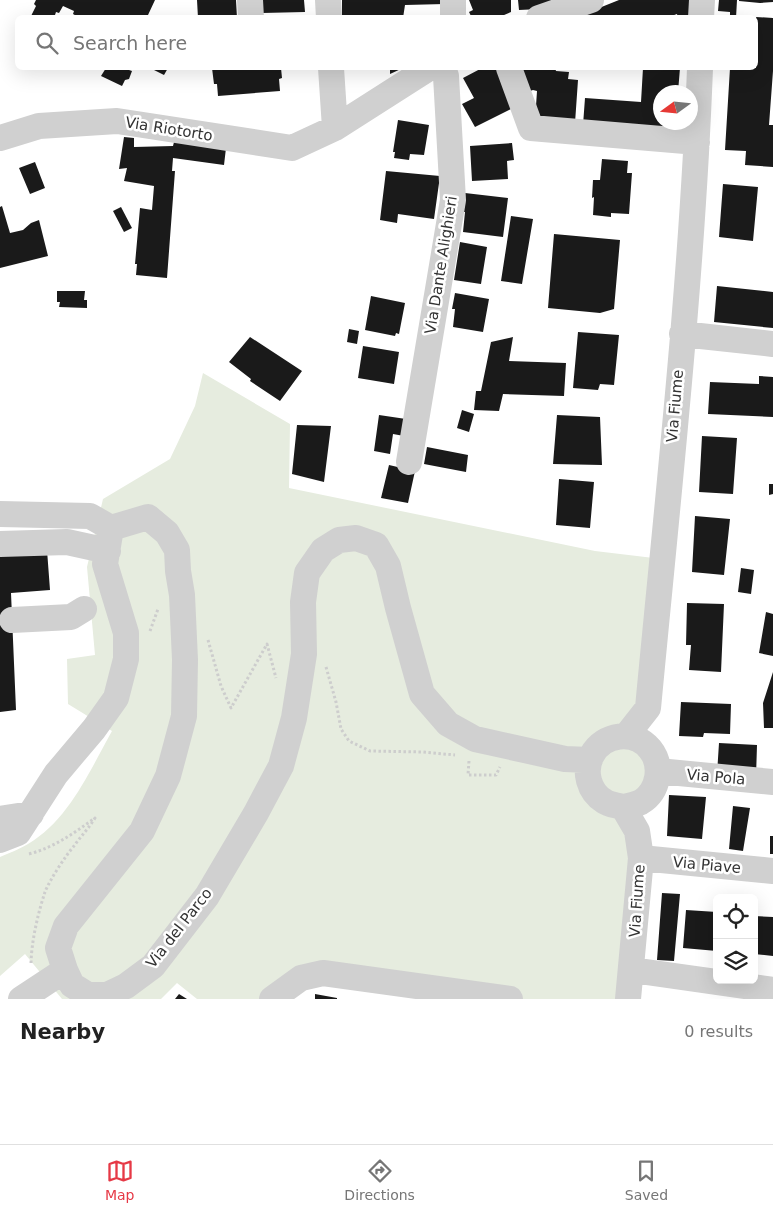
<!DOCTYPE html>
<html lang="en">
<head>
<meta charset="utf-8">
<style>
	:root { --surface:#fff; --page:#f2f2f2; --text:#222; --muted:#767676; --line:#e0e0e0; --accent:#e63946 }
	body { margin:0; font-family:"DejaVu Sans",sans-serif; background:var(--page); color:var(--text) }
	.controls { position:absolute; right:15px; bottom:15px; display:grid; overflow:hidden; border-radius:8px; box-shadow:0 5px 20px #0002 }
	.controls button { width:45px; height:45px; display:grid; place-items:center; padding:0; border:0; border-bottom:1px solid var(--line); background:var(--surface); color:var(--text); font:25px sans-serif }
	.compass { position:absolute; left:653px; top:85px; width:45px; height:45px; border-radius:50%; background:var(--surface); box-shadow:0 5px 20px #0002; rotate:255deg }
	.list { margin:0; padding:0; list-style:none }
	h2 { display:flex; justify-content:space-between; align-items:center; height:65px; margin:0; padding:0 20px; font-size:21px }
	h2 small { font-size:16px; font-weight:400; color:var(--muted) }
	.icon { flex:none; width:28px; height:28px; fill:none; stroke:currentColor; stroke-width:2; stroke-linecap:round; stroke-linejoin:round }
	.map { position:relative; flex:none; width:773px; height:999px; overflow:hidden }
	.search { position:absolute; background:var(--surface); box-shadow:0 5px 20px #0002; left:15px; right:15px; top:15px; height:55px; display:flex; align-items:center; gap:12px; box-sizing:border-box; padding:0 18px; border-radius:8px; color:var(--muted); font-size:19px }
	.sheet { height:145px; background:var(--surface) }
	nav { display:flex; justify-content:space-around; align-items:center; box-sizing:border-box; height:70px; border-top:1px solid var(--line); background:var(--surface); font-size:14px; color:var(--muted) }
	nav a { display:grid; justify-items:center; gap:2px }
	nav .on { color:var(--accent) }
	.map>svg:first-child { display:block }
</style>
</head>
<body>
<div class="map">
<svg width="773" height="999" viewBox="0 0 773 999">
	<rect width="100%" height="100%" fill="#fff"/>
	<path fill="#e6ecdf" d="M203,373l87,51 -1,64 306,63 67,8 -14,149 -7,150 -13,141h-118l-187,-26 -51,26h-75l-20,-16 -16,16h-99l-37,-45 -25,22v-119c9,-4 20,-8 28,-13 41,-24 62,-74 84,-113l-44,-27 -1,-45 28,-4 -8,-88 16,-68 67,-40 25,-53z"/>
	<path fill="#1a1a1a" d="M36,0h119l-7,15 2,1v2h-70l-7,-4 1,-3 -11,-5 -4,7 -3,-1 -2,6h-24l6,-12 -2,-2z
		M197,0h39l1,18h-39z
		M261,0h43l1,12 -43,1z
		M342,0h103v4l-40,1 -2,13h-61z
		M469,0h42v12l-14,6h-25l-3,-6 4,-2z
		M518,0h46l-24,9 -21,1z
		M619,0h75l1,18h-17l-1,-4 -11,4h-92z
		M719,0h18l-1,18h-6v-6l-12,-1z
		M739,0h34v2l-13,1 -21,-2z
		M756,17l17,1v53l-4,54h4v42l-28,-2 1,-14 -21,-1 5,-82h26z
		M106,68h24l-1,2 3,1 -3,8 -4,1 -3,6 -21,-10z
		M150,68h18l-4,7z
		M212,68h69l1,10 -3,1 1,12 -62,5 -1,-12h-3z
		M390,68h13l-13,6z
		M482,68h18l19,37 -44,22 -13,-23 12,-6 -11,-20z
		M515,68h40l1,3 13,1 -1,7 10,1 -3,43 -40,-2 2,-30 -4,-1 -9,3z
		M643,68h37l-2,24h-18v30h16l-1,9 -92,-6 2,-27 56,4z
		M398,120l31,5 -5,30 -14,-1 -1,6 -15,-2 1,-6h-2z
		M124,137l10,1v9l39,-1 1,-4 52,6 -2,17 -51,-7 -1,13h3l-8,107 -31,-3 1,-11h-2l5,-56 12,2 2,-24 -30,-5 3,-13 -8,1z
		M512,143l2,17 -7,1 1,18 -36,2 -2,-35z
		M602,159l26,2 -1,12h5l-3,41 -18,-1v4l-18,-2 1,-18 -2,1 1,-18h7z
		M35,162l10,26 -15,6 -11,-26z
		M386,171l54,5 -6,43 -36,-5 -1,9 -17,-3z
		M723,184l35,3 -5,54 -34,-4z
		M465,193l43,5 -5,39 -40,-5 2,-20h-2z
		M2,206l8,27 13,-3 8,-7 8,-3 9,36 -48,12v-61z
		M121,207l11,21 -8,4 -11,-21z
		M511,216l22,3 -11,65 -21,-3z
		M554,234l66,6 -6,69 -14,4 -52,-5z
		M460,242l27,5 -6,37 -27,-4z
		M717,286l56,6v36l-59,-6z
		M57,291h28l-1,9h3v8l-28,-1 1,-5h-3z
		M455,293l34,6 -6,33 -30,-5 2,-18h-3z
		M371,296l34,7 -6,31 -3,-1 -1,3 -30,-6z
		M349,329l10,2 -2,13 -10,-2z
		M578,332l41,3 -5,50 -14,-1 -2,6 -25,-2z
		M250,337l52,34 -22,30 -30,-20 1,-2 -22,-17z
		M513,337l-4,24 57,2 -2,33 -61,-2 -4,17 -25,-1 2,-19h5l10,-49z
		M363,346l36,6 -5,32 -36,-6z
		M759,376l14,1v40l-65,-3 2,-32 49,2z
		M462,410l12,4 -5,18 -12,-4z
		M379,415l27,4 -2,17 -11,-2 -3,20 -16,-3z
		M557,415l43,2 2,48 -49,-1z
		M297,425l34,1 -7,56 -32,-8z
		M702,436l35,2 -4,56 -34,-2z
		M427,447l41,8 -2,17 -42,-8z
		M389,465l26,6 -7,32 -27,-5z
		M559,479l35,3 -4,46 -34,-3z
		M769,484h4v10l-4,1z
		M695,516l35,3 -6,56 -32,-3z
		M47,550l3,40 -39,3 5,117 -16,2v-159z
		M741,568l13,2 -3,24 -13,-2z
		M687,603l37,1 -3,68 -32,-2 2,-25h-5z
		M766,612l7,2v42l-14,-3z
		M773,672v56h-9l-1,-25z
		M681,702l50,2 -1,30 -26,-1 -1,4 -24,-1z
		M719,743l38,2 -1,32 -39,-3z
		M669,795l37,2 -4,42 -35,-3z
		M733,806l17,2 -7,43 -14,-2z
		M770,836h3v18h-3z
		M662,893l18,1 -6,67 -17,-1z
		M686,910l31,2v39l-34,-3z
		M754,916l19,1v39l-19,-2z
		M179,994l8,5h-12z
		M315,994l22,4v1h-22z"/>
	<g fill="none" stroke-linecap="round" stroke-linejoin="round">
		<path stroke="#cdcdcd" stroke-width="3" stroke-dasharray="2.5 2.5" stroke-linecap="butt" d="M150,631l8,-22
			M208,640l13,46 10,22 36,-64 9,34
			M326,667l10,35 5,27 8,12 21,10 53,1 32,3
			M469,761l-1,14h28l4,-8
			M29,854c26,-7 45,-21 66,-36 -6,10 -14,18 -21,28 -8,9 -25,35 -29,46 -7,21 -14,51 -14,73"/>
		<path stroke="#d0d0d0" stroke-width="26" d="M250,0l1,18
			M328,0l1,18
			M453,0v18
			M539,18l52,-18
			M701,18l1,-18
			M331,68l4,60
			M509,68l22,60 166,14
			M0,138l39,-12 78,-5 175,27 43,-20 94,-60
			M682,334l91,10
			M409,462l44,-262 -7,-124 -3,-8
			M0,514l90,2 21,12
			M0,544l67,-2 41,9
			M12,620l59,-3 13,-8
			M626,736l22,-28c20,-212 44,-427 52,-640
			M658,771l115,11
			M623,807c6,-1 12,-2 18,-5 18,-11 22,-37 9,-53 -16,-20 -47,-15 -58,6 -9,16 -3,37 12,46 5,4 13,4 19,6l14,24 4,27 -13,141
			M0,819l31,-5
			M0,840l18,-7 38,-59 38,-45 22,-31 10,-39v-26l-21,-69 6,-36 37,-11 19,16 10,17 1,21 4,24 3,65 -1,56 -16,60 -26,55 -76,95 -8,22 7,22 7,15 16,10h19l19,-9 27,-20 54,-70 49,-83 25,-47 13,-48 10,-64 -1,-52 4,-29 16,-23 16,-10 17,-2 20,7 12,21 10,42 24,86 26,30 27,15 90,20 24,1
			M641,858l132,13
			M632,970l141,20
			M21,999l44,-29
			M272,999l29,-21 22,-5 187,26"/>
	</g>
	<g text-anchor="middle" stroke-width="5" stroke-linejoin="round" paint-order="stroke">
		<g font-size="15" fill="#333" stroke="#fff">
			<text transform="translate(169 129) rotate(9)" y="5">Via Riotorto</text>
			<text transform="translate(441 265) rotate(-81)" y="5">Via Dante Alighieri</text>
			<text transform="translate(675 406) rotate(-85)" y="5">Via Fiume</text>
			<text transform="translate(716 777) rotate(5)" y="5">Via Pola</text>
			<text transform="translate(707 865) rotate(5)" y="5">Via Piave</text>
			<text transform="translate(637 901) rotate(-86)" y="5">Via Fiume</text>
			<text transform="translate(179 928) rotate(-52)" y="5">Via del Parco</text>
		</g>
	</g>
</svg>
<div class="controls">
<button><svg class="icon" aria-label="locate" viewBox="0 0 24 24"><circle cx="12" cy="12" r="6"/><path d="M12 2v4M12 18v4M2 12h4M18 12h4"/></svg></button>
<button><svg class="icon" aria-label="layers" viewBox="0 0 24 24"><path d="M12 4l9 5-9 5-9-5zM3 14l9 5 9-5"/></svg></button>
</div>
<svg class="compass" viewBox="-18 -18 36 36"><path d="M0-13l5 13h-10z" fill="#e53935"/><path d="M0 13l5-13h-10z" fill="#767676"/></svg>
<div class="search"><svg class="icon" aria-label="search" viewBox="0 0 24 24"><circle cx="10" cy="10" r="6"/><path d="M15 15l6 6"/></svg>Search here</div>
</div>
<section class="sheet">
<h2>Nearby<small>0 results</small></h2>
<ul class="list">
</ul>
</section>
<nav>
<a class="on"><svg class="icon" aria-label="map" viewBox="0 0 24 24"><path d="M3 6l6-2 6 2 6-2v14l-6 2-6-2-6 2zM9 4v14M15 6v14"/></svg>Map</a>
<a><svg class="icon" aria-label="directions" viewBox="0 0 24 24"><path d="M12 3l9 9-9 9-9-9zM9 14v-3h6M13 9l2 2-2 2"/></svg>Directions</a>
<a><svg class="icon" aria-label="saved" viewBox="0 0 24 24"><path d="M7 4h10v16l-5-4-5 4z"/></svg>Saved</a>
</nav>
</body>
</html>
